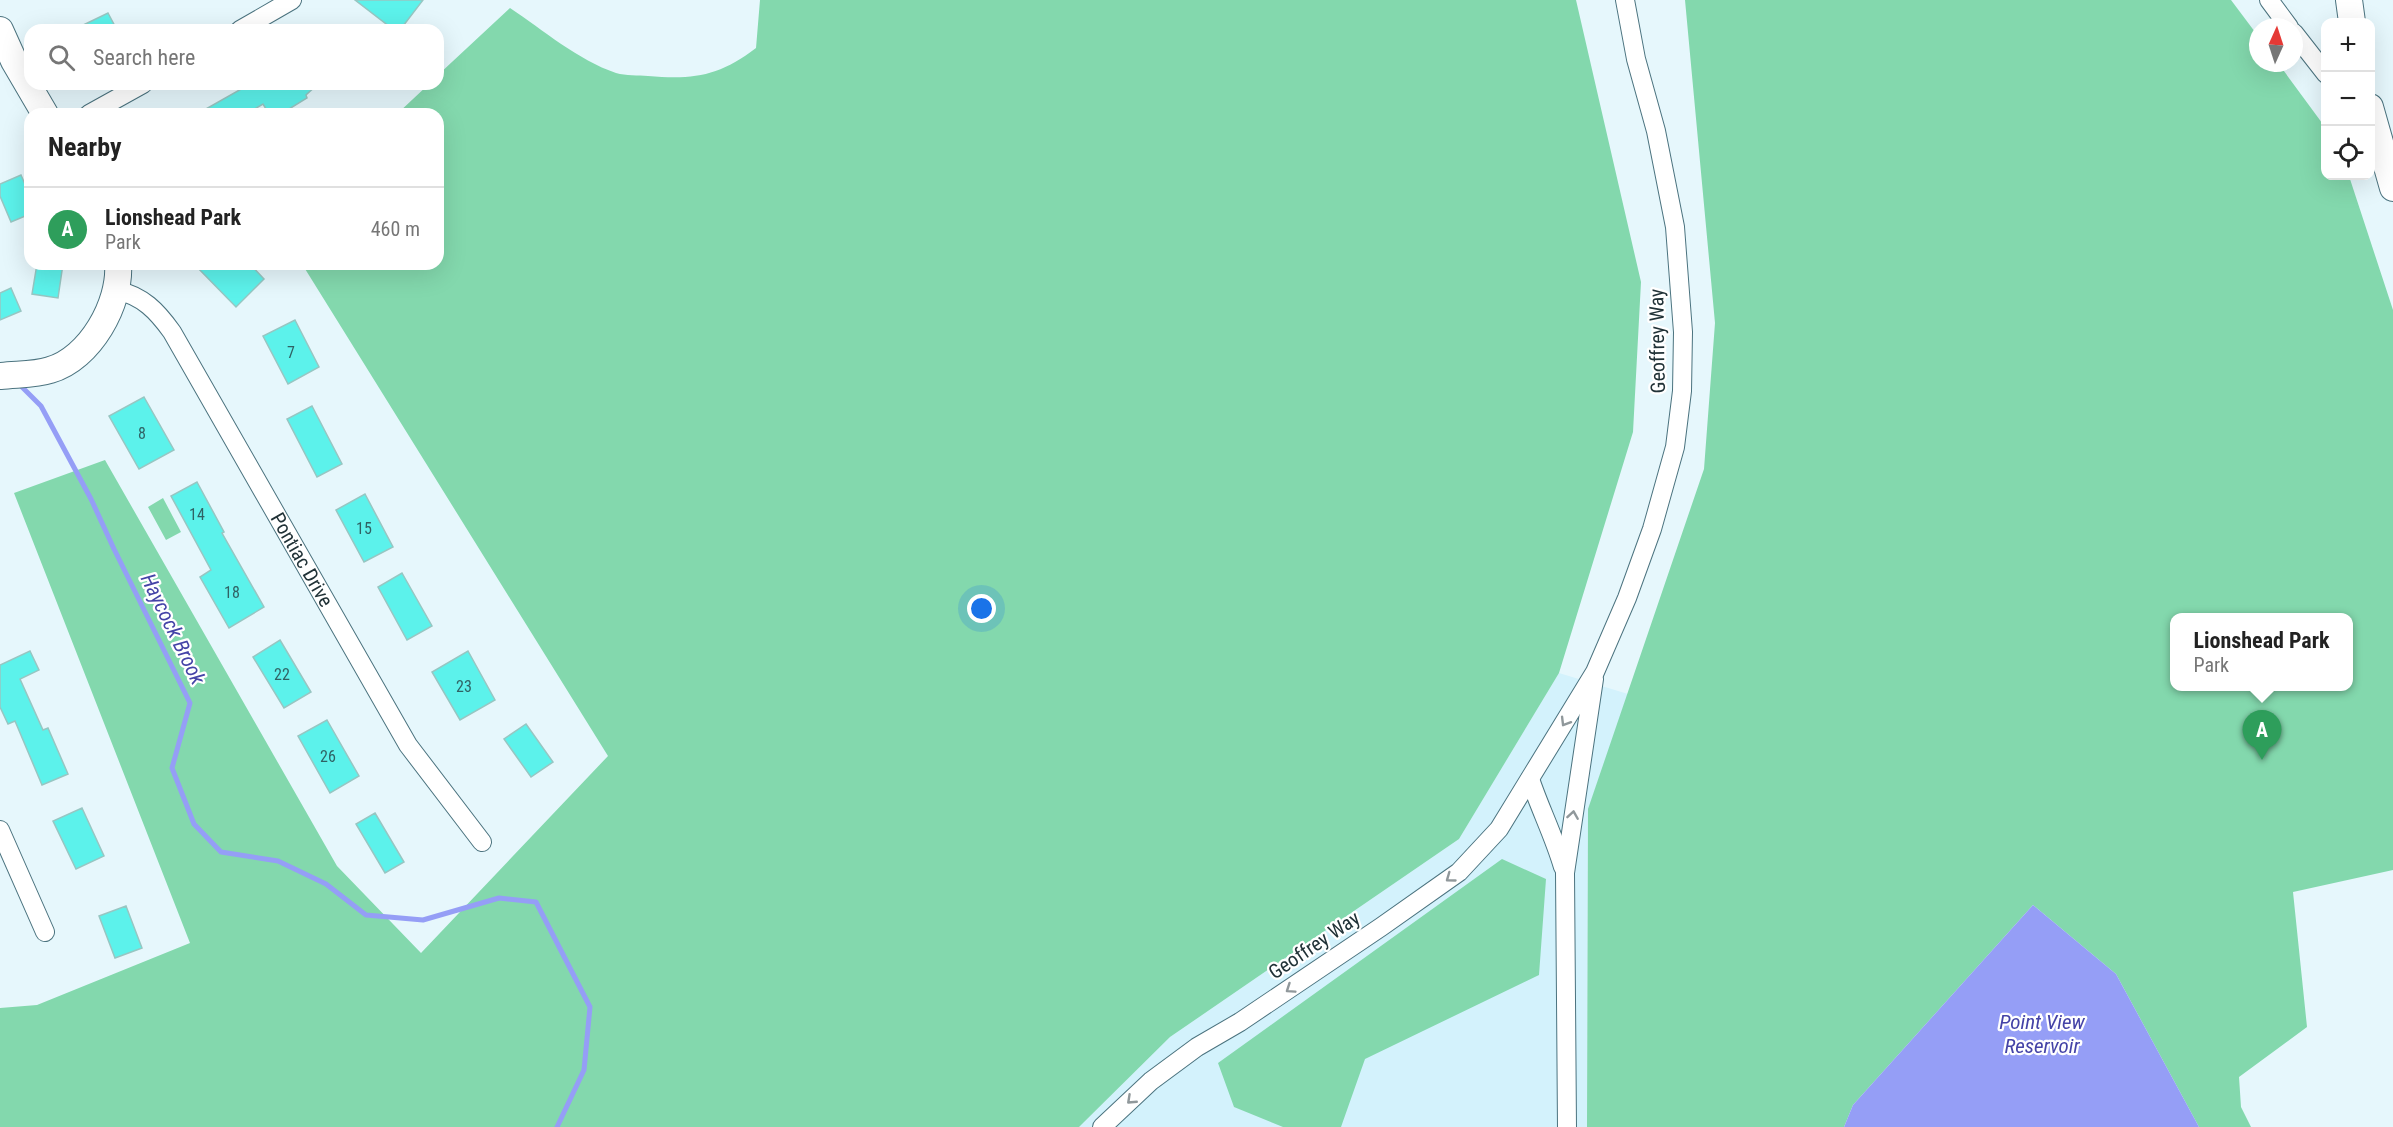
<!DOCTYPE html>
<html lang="en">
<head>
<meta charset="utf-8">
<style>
	:root { --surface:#fff; --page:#f2f2f2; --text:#222; --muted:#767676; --line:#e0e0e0; --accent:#b45309 }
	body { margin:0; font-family:"Roboto Condensed",sans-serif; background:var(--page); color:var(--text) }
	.controls { position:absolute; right:18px; top:18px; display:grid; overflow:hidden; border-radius:12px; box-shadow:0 6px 24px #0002 }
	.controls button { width:54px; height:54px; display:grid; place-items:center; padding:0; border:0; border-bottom:2px solid var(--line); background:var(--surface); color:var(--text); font:30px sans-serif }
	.compass { position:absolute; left:2249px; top:18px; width:54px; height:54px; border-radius:50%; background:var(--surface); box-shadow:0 6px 24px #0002; rotate:3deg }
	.you { position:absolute; left:982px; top:609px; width:21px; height:21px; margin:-15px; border:4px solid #fff; border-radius:50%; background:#1a73e8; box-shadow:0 0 0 9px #1a73e833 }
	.badge { display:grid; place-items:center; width:39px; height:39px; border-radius:50%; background:var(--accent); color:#fff; font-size:20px; font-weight:700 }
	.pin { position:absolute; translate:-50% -50px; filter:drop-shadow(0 2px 3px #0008) }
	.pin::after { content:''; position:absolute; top:32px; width:21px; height:18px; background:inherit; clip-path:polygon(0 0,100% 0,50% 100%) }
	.popup { position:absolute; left:2170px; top:613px; width:183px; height:78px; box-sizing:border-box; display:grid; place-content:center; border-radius:12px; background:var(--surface); filter:drop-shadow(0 2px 4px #0005); font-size:20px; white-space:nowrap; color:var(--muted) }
	.popup b { font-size:22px; color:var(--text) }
	.popup::after { content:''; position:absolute; left:50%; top:100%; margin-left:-12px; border:12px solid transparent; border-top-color:var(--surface) }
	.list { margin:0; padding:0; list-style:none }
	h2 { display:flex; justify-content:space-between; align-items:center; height:78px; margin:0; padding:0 24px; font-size:26px }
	h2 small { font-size:20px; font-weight:400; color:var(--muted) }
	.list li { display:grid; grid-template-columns:39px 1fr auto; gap:18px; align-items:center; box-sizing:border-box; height:84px; padding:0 24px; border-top:2px solid var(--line) }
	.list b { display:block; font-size:22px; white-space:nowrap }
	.list p { margin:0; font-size:20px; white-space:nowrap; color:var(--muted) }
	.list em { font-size:20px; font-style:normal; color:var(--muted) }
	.icon { flex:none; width:33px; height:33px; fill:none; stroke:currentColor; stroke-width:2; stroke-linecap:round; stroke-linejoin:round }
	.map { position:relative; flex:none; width:2393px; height:1127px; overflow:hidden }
	.search { position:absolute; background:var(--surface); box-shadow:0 6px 24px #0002; left:24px; top:24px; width:420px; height:66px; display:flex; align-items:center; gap:15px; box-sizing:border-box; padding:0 21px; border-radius:18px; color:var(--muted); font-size:22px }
	.panel { position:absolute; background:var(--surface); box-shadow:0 6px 24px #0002; left:24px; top:108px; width:420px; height:162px; border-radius:18px }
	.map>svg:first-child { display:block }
</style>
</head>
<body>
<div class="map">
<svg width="2393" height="1127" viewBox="0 0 2393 1127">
	<rect width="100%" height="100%" fill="#e6f7fc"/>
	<path fill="#d3f2fc" d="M1559,673l69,21 -40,116 -1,317h-508l91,-90 289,-198z"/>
	<path fill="#83d8ad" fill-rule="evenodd" d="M760,0h816l65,282 -8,150 -74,241 -100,166 -289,198 -91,90h-1079v-119l37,-3 153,-62 -176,-450 91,-33 232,406 84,87 187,-197 -306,-492h136v-150h-41l32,-30h9v-9l72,-67c33,22 68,52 106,65 10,3 22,2 32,3 46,4 71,0 108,-28z
		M1685,0h546l27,36v27h20l47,64 1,49h23l44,134v560l-100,22 14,135 -68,50 2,30 10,20h-52l-83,-153 -83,-69 -180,200 -9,22h-257l1,-318 116,-340 11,-146zM2175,618h174v68h-174z
		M163,498l18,34 -15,8 -18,-33z
		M1502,859l44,20 -7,96 -174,84 -24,68h-58l-49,-20 -16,-44z"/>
	<path fill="#959ef6" d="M2033,905l83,69 83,153h-355l9,-22z"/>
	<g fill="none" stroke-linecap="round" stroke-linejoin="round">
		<path stroke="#959ef6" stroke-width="5" d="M18,383l23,23 50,93 23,50 76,154 -18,65 22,56 27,28 57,9 48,23 40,31 57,5 76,-22 37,4 54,105 -6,63 -27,57"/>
	</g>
	<path fill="#5cf2eb" stroke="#97c6c2" stroke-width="1.5" d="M355,0h68l-23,30h-6z
		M108,13l9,17h-44z
		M250,84h68l-12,11 1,3 -26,16h-12l-6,-10 -17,10h-49z
		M21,175l9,21v18l-19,8 -11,-26v-12z
		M37,264h26l-5,34 -26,-4z
		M194,264h56l14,15 -28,28z
		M11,288l10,23 -21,9v-27z
		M295,320l24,47 -31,17 -25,-48z
		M144,397l30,53 -35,19 -30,-53z
		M312,406l30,58 -25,13 -30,-58z
		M197,482l27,50 -2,1 42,74 -35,21 -29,-51 11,-7 -40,-74z
		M365,494l28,53 -29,15 -28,-52z
		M402,573l30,53 -25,14 -29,-53z
		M280,640l31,52 -27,16 -31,-51z
		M30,651l9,19 -19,9 23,51 5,-2 20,46 -26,11 -27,-64 -7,3 -8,-17v-42z
		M468,651l27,49 -35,20 -28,-48z
		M327,720l32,56 -29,17 -32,-57z
		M526,724l27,38 -22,15 -27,-38z
		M82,808l22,48 -28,13 -23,-48z
		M375,813l29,49 -19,11 -29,-49z
		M126,906l16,42 -27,10 -16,-42z"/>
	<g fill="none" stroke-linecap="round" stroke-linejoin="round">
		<defs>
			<g id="street">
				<path d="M2269,0l20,27"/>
				<path d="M240,30l52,-30"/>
				<path d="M2294,33l32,41"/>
				<path d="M89,114l54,-30"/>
				<path id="s1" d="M116,290c27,6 41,21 56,42l236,413 74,97"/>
				<path d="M1530,779c10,30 24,57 33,88"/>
				<path d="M0,830l45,102"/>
				<path d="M1102,1127l49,-46 46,-34 43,-25 141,-95 78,-55 40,-43 96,-157 32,-74 25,-69 23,-82 7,-56 1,-59 -8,-105 -19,-96 -20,-72 -11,-59"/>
				<path d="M1567,1127l-2,-254 29,-194"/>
			</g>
			<path id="secondary" d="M2349,0l3,22
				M0,30l14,31 31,53
				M2370,107l23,81
				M0,376c16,-2 35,-1 50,-6 40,-11 71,-67 68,-106"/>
		</defs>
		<use href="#street" stroke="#4b737f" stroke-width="20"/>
		<use href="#secondary" stroke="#4b737f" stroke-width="28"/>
		<use href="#street" stroke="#fff" stroke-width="18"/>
		<use href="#secondary" stroke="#fff" stroke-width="26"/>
	</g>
	<defs><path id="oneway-chevron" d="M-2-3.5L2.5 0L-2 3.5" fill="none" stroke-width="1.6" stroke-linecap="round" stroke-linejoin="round" transform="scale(1.5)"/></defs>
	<g stroke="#90989b">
		<use href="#oneway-chevron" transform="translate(1565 722) rotate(121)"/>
		<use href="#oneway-chevron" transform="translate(1573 815) rotate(-81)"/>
		<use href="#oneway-chevron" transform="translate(1450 878) rotate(144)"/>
		<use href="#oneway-chevron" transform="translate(1290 989) rotate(146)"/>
		<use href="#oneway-chevron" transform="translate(1131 1100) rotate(137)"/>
	</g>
	<g text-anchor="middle" stroke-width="4.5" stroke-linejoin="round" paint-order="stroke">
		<g font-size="16" fill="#306264">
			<text x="291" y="358">7</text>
			<text x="142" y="439">8</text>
			<text x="197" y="520">14</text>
			<text x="364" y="534">15</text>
			<text x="232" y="598">18</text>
			<text x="282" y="680">22</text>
			<text x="464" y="692">23</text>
			<text x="328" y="762">26</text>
		</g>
		<g font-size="20" fill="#213237" stroke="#fff">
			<text transform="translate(1657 341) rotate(-91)" y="7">Geoffrey Way</text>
			<text dy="7" stroke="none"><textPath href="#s1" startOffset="334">Pontiac Drive</textPath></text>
			<text transform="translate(1314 945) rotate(-34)" y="7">Geoffrey Way</text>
		</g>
		<g font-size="21" font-style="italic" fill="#4443a7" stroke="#fff">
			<text transform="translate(173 629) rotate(64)" y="7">Haycock Brook</text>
			<text x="2042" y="1029">Point View<tspan x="2042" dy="24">Reservoir</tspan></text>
		</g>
	</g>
</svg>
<div class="controls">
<button>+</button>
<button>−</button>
<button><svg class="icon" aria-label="locate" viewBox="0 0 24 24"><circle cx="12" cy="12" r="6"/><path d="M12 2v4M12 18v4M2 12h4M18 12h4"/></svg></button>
</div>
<svg class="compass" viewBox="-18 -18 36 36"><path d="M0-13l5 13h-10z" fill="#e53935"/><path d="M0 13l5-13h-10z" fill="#767676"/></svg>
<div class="you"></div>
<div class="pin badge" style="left:2262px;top:760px;background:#2e9e5b">A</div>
<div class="popup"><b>Lionshead Park</b>Park</div>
<div class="search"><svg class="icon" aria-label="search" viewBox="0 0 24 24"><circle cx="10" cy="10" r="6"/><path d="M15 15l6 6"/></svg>Search here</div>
<section class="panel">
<h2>Nearby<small></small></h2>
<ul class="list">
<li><span class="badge" style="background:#2e9e5b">A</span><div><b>Lionshead Park</b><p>Park</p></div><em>460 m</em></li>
</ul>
</section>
</div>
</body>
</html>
